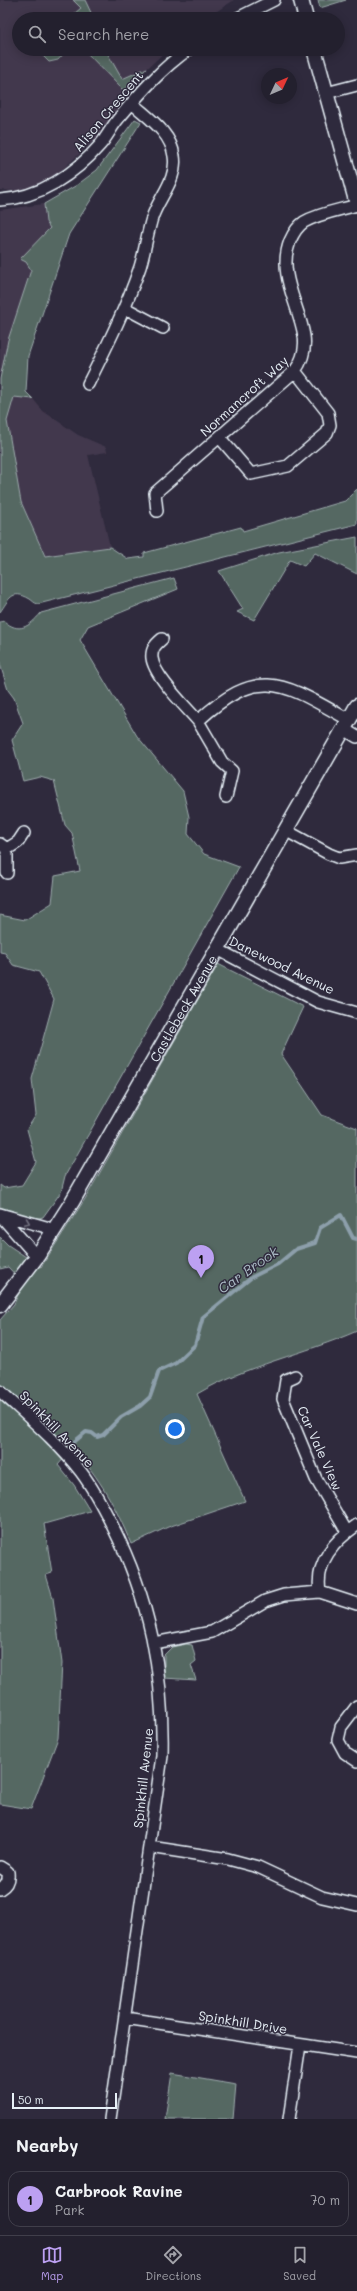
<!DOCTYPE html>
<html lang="en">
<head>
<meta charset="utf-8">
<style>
	:root { --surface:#23202e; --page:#2b2836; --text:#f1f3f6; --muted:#a3a3aa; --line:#403e4a; --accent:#bca0f2 }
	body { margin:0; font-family:Mali,sans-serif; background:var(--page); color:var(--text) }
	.compass { position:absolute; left:261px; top:68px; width:36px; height:36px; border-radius:50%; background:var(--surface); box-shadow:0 2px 10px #0003; rotate:46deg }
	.scale { position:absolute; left:12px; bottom:10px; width:105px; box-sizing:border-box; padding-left:4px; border:2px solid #e8f1f8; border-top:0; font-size:11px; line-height:14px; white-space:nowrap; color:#e8f1f8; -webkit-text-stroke:3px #2f2a3d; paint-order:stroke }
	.you { position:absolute; left:175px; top:1429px; width:14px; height:14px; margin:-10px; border:3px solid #fff; border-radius:50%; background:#1a73e8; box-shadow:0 0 0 6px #1a73e833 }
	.badge { display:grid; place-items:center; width:26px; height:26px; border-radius:50%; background:var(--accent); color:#111; font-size:13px; font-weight:700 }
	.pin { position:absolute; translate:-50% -33px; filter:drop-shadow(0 1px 2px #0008) }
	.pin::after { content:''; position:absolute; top:21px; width:14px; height:12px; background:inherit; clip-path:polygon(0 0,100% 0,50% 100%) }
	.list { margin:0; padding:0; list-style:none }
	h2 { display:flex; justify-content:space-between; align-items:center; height:52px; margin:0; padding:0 16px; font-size:17px }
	h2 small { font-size:13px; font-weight:400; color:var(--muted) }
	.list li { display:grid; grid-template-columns:26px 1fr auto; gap:12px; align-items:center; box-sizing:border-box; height:56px; margin:0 8px 8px; padding:0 8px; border:1px solid var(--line); border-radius:12px }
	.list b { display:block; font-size:15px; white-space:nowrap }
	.list p { margin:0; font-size:13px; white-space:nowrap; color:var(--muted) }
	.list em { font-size:13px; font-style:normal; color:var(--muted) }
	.icon { flex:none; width:22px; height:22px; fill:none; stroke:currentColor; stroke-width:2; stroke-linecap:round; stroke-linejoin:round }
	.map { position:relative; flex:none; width:357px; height:2119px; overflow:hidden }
	.search { position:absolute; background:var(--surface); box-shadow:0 2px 10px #0003; left:12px; right:12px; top:12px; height:44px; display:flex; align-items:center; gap:10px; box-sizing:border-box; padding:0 14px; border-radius:22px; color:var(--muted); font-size:15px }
	.sheet { height:116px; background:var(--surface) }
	nav { display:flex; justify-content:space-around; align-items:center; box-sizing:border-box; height:56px; border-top:1px solid var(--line); background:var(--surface); font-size:11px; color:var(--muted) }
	nav a { display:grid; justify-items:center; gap:2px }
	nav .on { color:var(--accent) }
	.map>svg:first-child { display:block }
</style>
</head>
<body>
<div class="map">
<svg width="357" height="2119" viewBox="0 0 357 2119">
	<rect width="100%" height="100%" fill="#2f2a3d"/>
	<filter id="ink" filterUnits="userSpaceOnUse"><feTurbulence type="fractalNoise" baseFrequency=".025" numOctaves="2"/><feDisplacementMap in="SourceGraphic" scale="8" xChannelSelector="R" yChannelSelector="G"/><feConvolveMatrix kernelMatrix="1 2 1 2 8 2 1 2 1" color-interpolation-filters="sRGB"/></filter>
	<g filter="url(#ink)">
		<path fill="#43394e" d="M0,0h234l-29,19h-186v30h149l-44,41 6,7 -33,41 -39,35 -25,15 -15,3 -18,-1z
			M44,204l2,18 4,6 -29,32 5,2 5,8 -23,70 -8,39v-169z
			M14,397l19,2 10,12 35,24 28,12 1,5 -19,3 22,92 -65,9 -24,-54 -2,-11 -12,-70z"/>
		<path fill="#546862" stroke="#9eacad" d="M73,0h12l9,19h-26l13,-11z
			M318,0h28l-26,8z
			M36,49h32l-10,11 -9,2z
			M83,49h22l17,30 25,-11 -23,23z
			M135,119l6,3 -72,112 -41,122 -2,36 7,7 -19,-2 -7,24 12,70 2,11 24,54 65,-9 18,12 16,-2v-4l97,-26 2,4 102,-30 12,-12v35l-319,80c-4,-1 -5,-3 -8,-5 -19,-11 -21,1 -30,13v-233l8,-39 23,-70 -5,-8 -6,-3 30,-31 -4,-6 -2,-18 33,-19 20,-15z
			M357,537v37l-42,-21 -11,13 -14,-6 -36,60 -17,-8 6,-3 -24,-38 60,-19z
			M174,578l4,11 -90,37 -8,14 57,96 46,55 6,26 -1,17 16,20 35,13 -174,309 -4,16 -18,25 -15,4 -28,-14v-22l4,3 18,-3 14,-23 -9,-33 9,-14 -4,-36 22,-80 -15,-27 -26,-7 -8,-12 -5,-1v-37l25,5 27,-17 3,-27 25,-5 -8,-38 -7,-8 -11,-44 -14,-4 -17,4 -11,-41 11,-17 -9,-25 -6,-8 -8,-26v-42l4,-1c15,13 25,6 37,-8z
			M218,964l85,43 -22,47 41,61 35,13v203c-52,23 -111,34 -160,63l48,107 -77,26 -37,17c-16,-39 -30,-64 -58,-96l-15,17 16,20 16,26 -46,13 8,49 -6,2 7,23 9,65 -4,75 -27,71 -31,-5v-484l14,-16 9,-21 -15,-16 -8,2v-32l8,8 33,22 44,-68z
			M186,1644l6,1 4,16 -5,4 5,15 -32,-2v-23l8,-8z
			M172,2073l64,11 -3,35h-68z"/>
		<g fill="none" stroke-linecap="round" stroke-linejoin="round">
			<path stroke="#8d9fab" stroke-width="4" d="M74,1442l12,-10 6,1 5,4 6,-2 18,-18 19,-11 10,-9 9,-26 17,-8 19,-18 8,-28 49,-40 26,-13 18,-15 19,-6 5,-15 21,-13 12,23 4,1"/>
			<defs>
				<path id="minor" d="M236,19l38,-19
					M326,93l31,-8
					M0,200c39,-2 75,-26 100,-55 7,-8 12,-19 19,-27 21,-25 43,-50 70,-69
					M125,308l38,20
					M88,384c19,-38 38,-76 52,-117 5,-16 7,-33 12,-49 7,-21 26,-39 22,-62 -3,-24 -26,-38 -42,-53
					M220,438l31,36 37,-8 39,-33 3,-8 -2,-12 -33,-42
					M157,511l-2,-18 140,-122c7,-10 11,-22 9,-35 -5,-32 -27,-62 -14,-95 3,-7 8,-15 14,-19 16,-9 36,-12 53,-17
					M162,639c-6,5 -11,10 -10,19 2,18 34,49 46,63 62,-57 85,-38 151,-1
					M198,721l24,41 10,9 -6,26
					M344,729l13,8
					M285,830l44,24 10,4 18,-3
					M0,844l7,5 11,-7 6,-9
					M7,849v24
					M217,949l101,53 39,11
					M0,1214l46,13 7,5
					M0,1215l31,35 7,5
					M295,1376l-9,4 -3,19 33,80 31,53
					M0,1391c28,26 58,51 81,81 12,16 22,35 31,53 38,75 52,147 50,231l-52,363
					M320,1592c-5,-30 14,-51 37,-67
					M154,1643l58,-11 53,-31 19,-6 36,-3 37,12
					M357,1706l-16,21 -3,13 7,13 12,8
					M150,1847l78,12 30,8 64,30 35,8
					M0,1867l8,5c1,8 -1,13 -8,17
					M125,2018l232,35
					M289,2119l11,-74"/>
				<g id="tertiary">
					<path d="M301,0l5,19"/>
					<path d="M314,49l43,155"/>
					<path id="s1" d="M0,1305l38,-50 34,-53 285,-496"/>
				</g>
			</defs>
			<use href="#minor" stroke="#e8f1f8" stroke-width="14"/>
			<use href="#tertiary" stroke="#e8f1f8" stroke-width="17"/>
			<use href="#minor" stroke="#2f2a3d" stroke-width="11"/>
			<use href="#tertiary" stroke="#2f2a3d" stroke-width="14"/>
		</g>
		<defs><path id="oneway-chevron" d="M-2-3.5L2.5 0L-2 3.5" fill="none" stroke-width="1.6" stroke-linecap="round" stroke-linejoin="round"/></defs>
		<use stroke="#70707e" href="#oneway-chevron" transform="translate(27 1222) rotate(22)"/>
	</g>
	<g text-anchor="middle" stroke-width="3" stroke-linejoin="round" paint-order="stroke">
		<g font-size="13" fill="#e8f1f8" stroke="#2f2a3d">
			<text transform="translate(108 111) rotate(-50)" y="5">Alison Crescent</text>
			<text transform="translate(244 396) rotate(-42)" y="5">Normancroft Way</text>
			<text transform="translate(282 965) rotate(26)" y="5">Danewood Avenue</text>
			<text dy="5" stroke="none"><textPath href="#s1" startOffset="349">Castlebeck Avenue</textPath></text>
			<text transform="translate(57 1429) rotate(46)" y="5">Spinkhill Avenue</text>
			<text transform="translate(320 1448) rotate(66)" y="5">Car Vale View</text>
			<text transform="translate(143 1778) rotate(-84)" y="5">Spinkhill Avenue</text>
			<text transform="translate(243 2022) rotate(9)" y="5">Spinkhill Drive</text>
		</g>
		<g font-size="14" font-style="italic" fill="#abbbc5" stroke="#2f2a3d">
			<text transform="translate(248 1270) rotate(-35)" y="5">Car Brook</text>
		</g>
	</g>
</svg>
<svg class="compass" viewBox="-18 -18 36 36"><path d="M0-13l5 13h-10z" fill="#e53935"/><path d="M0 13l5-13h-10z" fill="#a3a3aa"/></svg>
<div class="scale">50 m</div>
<div class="you"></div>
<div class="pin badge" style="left:201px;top:1278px">1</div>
<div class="search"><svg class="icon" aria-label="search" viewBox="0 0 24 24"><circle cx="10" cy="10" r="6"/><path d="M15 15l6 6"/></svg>Search here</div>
</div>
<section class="sheet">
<h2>Nearby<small></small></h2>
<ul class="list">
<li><span class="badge">1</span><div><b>Carbrook Ravine</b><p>Park</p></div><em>70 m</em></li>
</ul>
</section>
<nav>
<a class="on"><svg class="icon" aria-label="map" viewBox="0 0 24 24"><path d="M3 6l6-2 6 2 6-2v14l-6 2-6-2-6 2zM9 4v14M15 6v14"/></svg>Map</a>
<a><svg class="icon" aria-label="directions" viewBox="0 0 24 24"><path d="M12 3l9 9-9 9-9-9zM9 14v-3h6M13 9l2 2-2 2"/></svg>Directions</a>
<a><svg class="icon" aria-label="saved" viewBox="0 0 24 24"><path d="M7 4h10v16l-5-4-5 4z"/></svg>Saved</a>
</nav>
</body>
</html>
